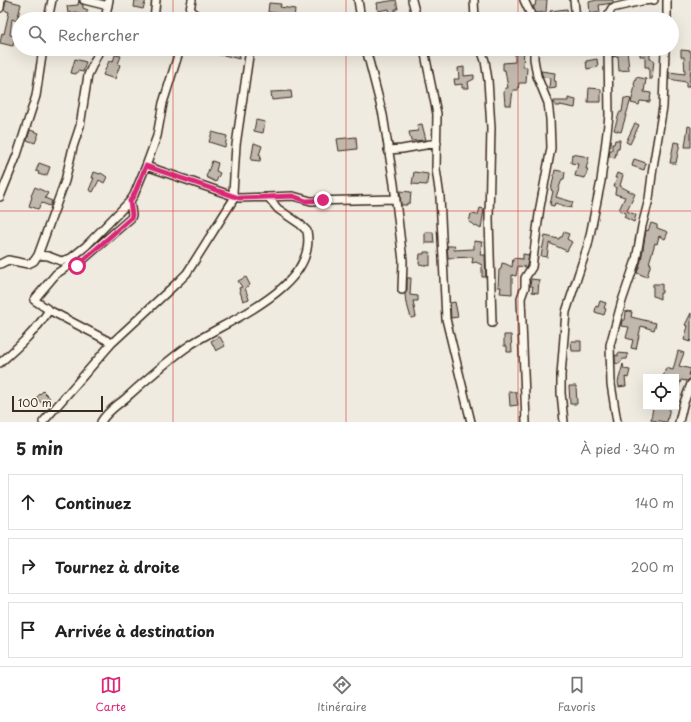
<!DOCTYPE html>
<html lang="fr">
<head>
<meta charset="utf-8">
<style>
	:root { --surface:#fff; --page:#f2f2f2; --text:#222; --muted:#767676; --line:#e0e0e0; --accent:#db2777 }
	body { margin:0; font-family:"Playpen Sans",sans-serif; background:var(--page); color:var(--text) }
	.controls { position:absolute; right:12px; bottom:12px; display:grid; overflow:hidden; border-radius:0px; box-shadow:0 4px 16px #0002 }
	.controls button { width:36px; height:36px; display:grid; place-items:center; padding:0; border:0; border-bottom:1px solid var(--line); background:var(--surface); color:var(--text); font:20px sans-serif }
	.scale { position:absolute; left:12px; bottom:10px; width:91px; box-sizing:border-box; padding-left:4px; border:2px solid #3b2a1e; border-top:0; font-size:11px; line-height:14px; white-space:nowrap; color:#3b2a1e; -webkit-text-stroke:3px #fbf7ec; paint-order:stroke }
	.stop { position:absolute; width:12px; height:12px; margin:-9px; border:3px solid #db2777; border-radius:50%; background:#fff }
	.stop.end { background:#db2777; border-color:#fff; box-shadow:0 1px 4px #0008 }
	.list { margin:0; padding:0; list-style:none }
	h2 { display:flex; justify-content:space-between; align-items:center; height:52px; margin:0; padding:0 16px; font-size:17px }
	h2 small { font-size:13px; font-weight:400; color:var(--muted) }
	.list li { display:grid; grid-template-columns:26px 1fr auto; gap:12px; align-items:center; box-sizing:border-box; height:56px; margin:0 8px 8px; padding:0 8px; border:1px solid var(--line); border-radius:0px }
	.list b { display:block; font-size:15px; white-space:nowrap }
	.list em { font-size:13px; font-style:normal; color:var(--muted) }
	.icon { flex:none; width:22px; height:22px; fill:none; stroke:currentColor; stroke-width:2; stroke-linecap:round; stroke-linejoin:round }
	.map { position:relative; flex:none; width:691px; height:422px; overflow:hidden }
	.search { position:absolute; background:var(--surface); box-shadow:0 4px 16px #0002; left:12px; right:12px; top:12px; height:44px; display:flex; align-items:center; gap:10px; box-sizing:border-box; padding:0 14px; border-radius:22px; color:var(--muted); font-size:15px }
	.sheet { height:244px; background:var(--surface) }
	nav { display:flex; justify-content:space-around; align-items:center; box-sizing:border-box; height:56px; border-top:1px solid var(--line); background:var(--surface); font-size:11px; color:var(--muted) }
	nav a { display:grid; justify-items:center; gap:2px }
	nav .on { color:var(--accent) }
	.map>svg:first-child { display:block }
</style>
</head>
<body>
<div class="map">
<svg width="691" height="422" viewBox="0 0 691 422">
	<rect width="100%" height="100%" fill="#f0ebe0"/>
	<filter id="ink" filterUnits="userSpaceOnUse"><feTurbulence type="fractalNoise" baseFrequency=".025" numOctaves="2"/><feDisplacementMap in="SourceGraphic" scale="8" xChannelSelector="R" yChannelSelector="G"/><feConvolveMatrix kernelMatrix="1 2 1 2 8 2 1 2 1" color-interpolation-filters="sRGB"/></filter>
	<g filter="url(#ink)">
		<path fill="#c0b8ad" stroke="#3b2a1e" d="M6,0l15,4 -4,17 -5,-2 -2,16 5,1 -2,10 -13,-3 2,-10 2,1 5,-22 -5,-2z
			M79,0l1,3 3,2v3l5,2 -3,6 -9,-4 -8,1 -1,-7 11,-1z
			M135,0h11l-3,9 -9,-2z
			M396,0l2,9h-3l1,9 -5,1 -2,-10 -11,2 -1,-8z
			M536,0h11l-1,12 -10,1 -3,-7h2z
			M597,0h16v3l-14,2 1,7 -10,2 -1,-12z
			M269,3l12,1 -1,3 15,2 -1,10h-9v-5l-17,-2z
			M567,9l1,7 -17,2 -1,-7z
			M214,49l26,4 -1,6 -11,-3 -15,-2z
			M515,49h9l-1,18h4l-1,16h-7l-1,7h-5l-2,15h-6l-1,-13 1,-4h3l-3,-18h-2v-7l12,-1z
			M613,49h14l2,21 -10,1 -1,-15 -5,1z
			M640,49h10v10l4,1 -2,19h-3v-12h-4v-11h-5z
			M681,50l10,1v17l-2,19h-3v-5l-17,-3v-7l16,2 -1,-17h-3z
			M115,55l6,1 -3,8 2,1 -5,14 -12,-4 6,-14 4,1z
			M75,59l11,3 -3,10 -5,-1 -2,3 -5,-1z
			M597,59l1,8 -11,2 -1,-8z
			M464,67v9l10,-1v4l-6,3 1,6h-7v-4l-7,1 -1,-6h5l-1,-11z
			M541,71l14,2 -1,8h2v7l-7,1 1,-11 -7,-1z
			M636,77l10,2 -2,13 7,1 -1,9 -10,-1 -1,4 -8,-2 4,-17 -1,-1z
			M589,88l12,1v13h-13z
			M291,91l1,7 -20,2 -1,-8z
			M568,98l8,2 -1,8 -15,-3v1h-5v-3h-2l1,-2h14z
			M624,98l7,1 -10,33 -7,-2 5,-16 1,-2h2z
			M256,120l9,2 -2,11 -9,-2z
			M635,123l4,2 -9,19 -4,-2z
			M422,124l4,16 -15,1 -2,-9 9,-1 -1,-6z
			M688,126l3,1v20h-6z
			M30,130l9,3 -4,10 -8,-3z
			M212,132l15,4 -2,11 -16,-5z
			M356,137l1,12 -18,2 -2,-12z
			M615,140h5l-1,8h-2l-2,10 -6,-1 1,-7h2v-6h2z
			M674,142l6,1 -4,20h-6z
			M254,143l8,3 -3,9h2l-1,6 -9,-1z
			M572,154l17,3 -3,12h2l-3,9 -10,-2 3,-12 -7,-1z
			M634,159l12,4 -2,7 -12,-4z
			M212,161l6,2 -2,8 4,2 -4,9 -10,-5z
			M39,163l11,4 -3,8h-2v1l-7,-2 1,-2 -3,-1z
			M555,170l10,2 -1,7h-2l-6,18 17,5 -2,6 -16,-5 -1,3 -4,-1 3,-14 -2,-1z
			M94,172l6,2 1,-1 6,4 -3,6 -5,-3 -6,12 -4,-2 5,-12h-2z
			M414,172l14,2 -1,11 -15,-1z
			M617,173l6,2 -3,11 15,8 -8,17 9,4 -2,7 -10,-5 2,-4 -7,-3 6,-13 -10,-3 1,-7h-2l3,-9h-2z
			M35,187l13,6 -3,5 7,3 -2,5 -8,-3 -4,6 -9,-3 3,-9 -1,-1z
			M400,191l11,1 -1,11h-3v2h-6z
			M480,208l4,1 -3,20 -12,-7 2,-8 7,1z
			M651,223l6,2v3l11,4 -3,7 -6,-3 -2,8 -2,-1 -6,20h2l-4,14 -10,-4 4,-12 5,-31 2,1z
			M425,232h8l1,11h-9z
			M564,232l5,2 -2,5 5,3 -5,9 -18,-8 -2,14 -6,-1 4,-20 14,3 1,-2h2z
			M474,241l8,1 -2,13h5l1,22h-4v-12l-6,-3 -4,1 1,-6 -25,1 -1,-12h8l-1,4 20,-1z
			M424,252h6v14l-11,-2 1,-10h4z
			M523,254l6,1 -2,10 -1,2 -8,-1 -2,10 -4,-1v19l-12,-1 1,-6h-3l1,-17 2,-1 1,-6 4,1 6,3 1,-9 10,1z
			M246,277l4,8 -5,3 4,11 -6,2 -4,-13 3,-1 -4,-6z
			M407,278h4l-1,17 8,1v5h-5l3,16 -5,1 -4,-14h-1l-1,-10 2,-4z
			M531,279l8,1 -1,13 -6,-1 1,-6h-3z
			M653,284h9v9h-2v6l-7,-3z
			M600,301l6,2 -2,5 2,1 -2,6 -9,-3 1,-6 2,1z
			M455,302l3,15 -7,1 -1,-15z
			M626,311l6,1 -1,5 25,6 -2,7 -13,-4 -5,23 -5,-1 2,-8 -7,-2 3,-11 -8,-1 1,-6h3z
			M691,313v26l-1,3 -6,-2 4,-14 -3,-1z
			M504,335h7l1,17h-5v-6h-3z
			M218,337h2l5,9 -9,5 -5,-10z
			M571,341h10v10h-9z
			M678,351l6,2 -5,13 12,3 -2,6h2v3l-4,3 -6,-1 -4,13h-1v-16h-13l3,-9 7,2z
			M618,353l10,1 -1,5h-4l-4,5 -4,-1v-8l3,1z
			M623,364l1,5 6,1 -2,8 -3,-1 1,9 -7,1 -1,-5z
			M569,386h7l1,18h-7z
			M43,391l7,7 -7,6 -7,-6z
			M509,391l7,1 2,13 -8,1z
			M653,407h17l-3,15 -16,-2z"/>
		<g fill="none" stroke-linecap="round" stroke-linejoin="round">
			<defs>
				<path id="street" d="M84,0l24,6
					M358,0l3,19
					M412,0l5,19
					M474,0l1,19
					M524,0l9,19
					M574,0l2,19
					M0,8l1,-8
					M190,9l10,10
					M48,19l4,-19
					M105,19l4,-19
					M154,19l2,-19
					M188,19l4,-19
					M609,19v-6l3,-5 30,-7 12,-1
					M667,19v-19
					M366,49l17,66 11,69 9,77 -1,29
					M424,49l13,65 -1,55 4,28 6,122 25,103
					M481,49l4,12 3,19 3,48 -2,91 3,104
					M388,150l14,-1 35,-6
					M146,166l93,32 54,-2 18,5 84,-2
					M0,197l17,-42 19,-59 7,-47
					M235,197l-2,-4 3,-48 14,-96
					M38,255l10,1 13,5 10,-3 15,-12 44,-45 4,-6 12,-29 11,-30 6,-33 17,-54
					M0,264l8,-4 20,4 6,-3 4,-6 27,-74 8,-34 7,-21 8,-51 12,-26
					M112,343l-63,-33 -15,-10 22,-26 15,-10 6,1 54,-47 1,-3 -2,-14
					M0,363c18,-16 36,-32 49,-53
					M43,422l69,-79 67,-62 8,-8 48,-76
					M101,422c6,-11 17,-17 26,-25 20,-18 41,-37 63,-52 37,-25 128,-57 117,-114l-7,-7 -22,-15 -10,-12
					M526,422l-5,-124 4,-11v-9l7,-11 8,-60 11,-59 -1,-29 -2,-16 -11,-27 -3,-17v-10
					M564,422l-3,-29v-18l5,-63 22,-67 13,-64 8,-65 -1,-67
					M617,422l-6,-38 -1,-39 12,-44 14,-41 6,-34 7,-27 4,-32 10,-60 2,-58
					M679,422l4,-17 8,-21"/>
			</defs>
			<use href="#street" stroke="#3b2a1e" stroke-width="10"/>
			<use href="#street" stroke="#fbf7ec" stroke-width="7"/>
		</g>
	</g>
	<g fill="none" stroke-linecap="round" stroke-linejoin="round" filter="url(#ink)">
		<path stroke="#db2777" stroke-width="5" d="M77,266l54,-48 1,-3 -2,-14 4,-6 12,-29 93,32 54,-2 13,5 17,-1"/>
	</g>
	<path fill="none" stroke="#d62828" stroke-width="1" stroke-opacity="0.55" d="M173,0v19M346,0v19M518,0v19M173,49v373M346,49v373M518,49v373M0,211h691"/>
</svg>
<div class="controls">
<button><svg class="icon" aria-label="locate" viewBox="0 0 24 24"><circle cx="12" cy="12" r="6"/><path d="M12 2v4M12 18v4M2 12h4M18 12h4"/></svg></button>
</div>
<div class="scale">100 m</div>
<div class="stop" style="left:77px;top:266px"></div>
<div class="stop end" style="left:323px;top:200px"></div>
<div class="search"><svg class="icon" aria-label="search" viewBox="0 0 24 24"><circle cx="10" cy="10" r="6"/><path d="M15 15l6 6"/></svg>Rechercher</div>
</div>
<section class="sheet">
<h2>5 min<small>À pied · 340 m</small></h2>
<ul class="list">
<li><svg class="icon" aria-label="ahead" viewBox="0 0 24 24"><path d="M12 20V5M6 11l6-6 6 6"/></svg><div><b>Continuez</b></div><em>140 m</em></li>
<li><svg class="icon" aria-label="right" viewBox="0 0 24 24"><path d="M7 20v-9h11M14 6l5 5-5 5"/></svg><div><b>Tournez à droite</b></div><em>200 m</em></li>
<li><svg class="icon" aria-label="arrive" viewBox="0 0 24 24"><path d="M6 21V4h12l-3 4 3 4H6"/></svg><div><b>Arrivée à destination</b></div></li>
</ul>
</section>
<nav>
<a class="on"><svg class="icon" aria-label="map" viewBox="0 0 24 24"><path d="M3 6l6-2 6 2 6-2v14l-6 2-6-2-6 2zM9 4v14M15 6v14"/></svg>Carte</a>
<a><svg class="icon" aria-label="directions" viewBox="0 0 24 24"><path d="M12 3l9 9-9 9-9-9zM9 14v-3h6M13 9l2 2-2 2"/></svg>Itinéraire</a>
<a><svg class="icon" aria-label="saved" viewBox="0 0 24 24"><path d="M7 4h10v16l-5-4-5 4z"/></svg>Favoris</a>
</nav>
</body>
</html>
